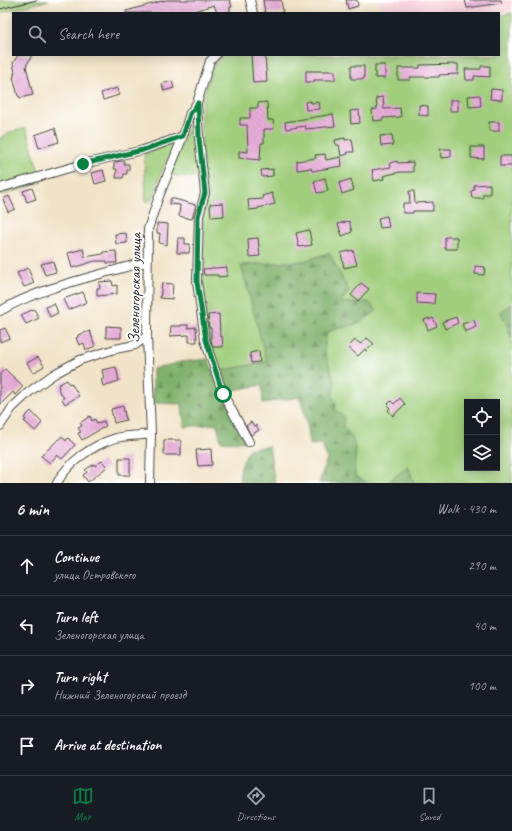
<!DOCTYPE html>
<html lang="en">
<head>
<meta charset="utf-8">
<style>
	:root { --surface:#171b24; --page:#20242c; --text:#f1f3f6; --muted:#9ea1a6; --line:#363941; --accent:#0b8043 }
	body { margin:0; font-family:Caveat,sans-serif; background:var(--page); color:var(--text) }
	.controls { position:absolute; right:12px; bottom:12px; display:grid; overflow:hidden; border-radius:0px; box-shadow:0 2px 10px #0003 }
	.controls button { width:36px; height:36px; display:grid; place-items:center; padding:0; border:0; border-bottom:1px solid var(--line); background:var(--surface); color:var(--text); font:20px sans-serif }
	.stop { position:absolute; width:12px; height:12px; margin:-9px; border:3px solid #0b8043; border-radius:50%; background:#fff }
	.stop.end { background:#0b8043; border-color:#fff; box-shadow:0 1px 4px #0008 }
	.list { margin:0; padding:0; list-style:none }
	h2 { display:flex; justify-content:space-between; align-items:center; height:52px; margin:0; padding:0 16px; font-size:17px }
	h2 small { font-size:13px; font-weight:400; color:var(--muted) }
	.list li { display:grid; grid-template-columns:26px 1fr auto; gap:12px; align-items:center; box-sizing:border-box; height:60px; padding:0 16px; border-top:1px solid var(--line) }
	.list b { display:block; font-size:15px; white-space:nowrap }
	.list p { margin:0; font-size:13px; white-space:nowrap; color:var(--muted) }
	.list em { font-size:13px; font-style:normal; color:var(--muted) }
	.icon { flex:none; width:22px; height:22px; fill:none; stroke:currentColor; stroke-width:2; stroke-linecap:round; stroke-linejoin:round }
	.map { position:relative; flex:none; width:512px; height:483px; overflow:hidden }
	.search { position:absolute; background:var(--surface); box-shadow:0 2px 10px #0003; left:12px; right:12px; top:12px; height:44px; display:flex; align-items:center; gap:10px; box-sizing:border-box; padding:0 14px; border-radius:0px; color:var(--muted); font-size:15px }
	.sheet { height:292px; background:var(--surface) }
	nav { display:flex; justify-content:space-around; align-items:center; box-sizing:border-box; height:56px; border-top:1px solid var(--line); background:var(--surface); font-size:11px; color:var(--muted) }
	nav a { display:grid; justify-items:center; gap:2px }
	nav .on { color:var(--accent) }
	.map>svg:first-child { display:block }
</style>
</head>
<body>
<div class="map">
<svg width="512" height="483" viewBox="0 0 512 483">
	<defs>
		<pattern id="forest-firs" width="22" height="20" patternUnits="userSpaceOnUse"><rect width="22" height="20" fill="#80b16c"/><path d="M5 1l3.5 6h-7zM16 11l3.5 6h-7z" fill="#699059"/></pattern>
		<pattern id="building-back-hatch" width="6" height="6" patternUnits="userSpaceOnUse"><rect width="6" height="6" fill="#e8acd9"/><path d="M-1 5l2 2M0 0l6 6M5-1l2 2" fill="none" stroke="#c794ba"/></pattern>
	</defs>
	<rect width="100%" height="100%" fill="#fff"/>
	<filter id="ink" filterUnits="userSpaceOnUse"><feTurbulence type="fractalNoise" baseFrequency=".025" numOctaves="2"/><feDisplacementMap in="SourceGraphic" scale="8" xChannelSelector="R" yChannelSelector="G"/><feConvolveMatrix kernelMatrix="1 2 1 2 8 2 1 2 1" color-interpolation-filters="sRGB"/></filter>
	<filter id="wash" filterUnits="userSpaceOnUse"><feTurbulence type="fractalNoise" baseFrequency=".012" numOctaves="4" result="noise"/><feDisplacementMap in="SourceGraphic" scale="16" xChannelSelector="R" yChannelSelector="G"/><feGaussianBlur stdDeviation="0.9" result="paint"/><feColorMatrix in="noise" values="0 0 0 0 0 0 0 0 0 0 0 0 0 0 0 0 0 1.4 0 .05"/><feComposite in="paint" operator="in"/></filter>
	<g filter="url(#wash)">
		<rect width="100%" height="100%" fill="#f1e3c7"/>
		<path fill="#f6cfd6" d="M378,0h134v11l-13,2h-117z"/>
		<path fill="#a0ce7c" stroke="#667c54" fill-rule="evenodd" d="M0,0h49l-49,13z
			M512,13v290l-11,9 11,26v145h-98l-6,-17 -21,17h-20l-12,-7 -1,-8 2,-16 -13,-25v-6l-8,-11 -3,-16 3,-10 -11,-34 3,-18 32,-9 10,-21 -29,1 8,-13 -19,-37 -24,8 -63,4 25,97 -49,9 -8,-19 -11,-63 4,-83 -2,-93c2,-19 8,-43 20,-58h278v-39zM467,402h30v66h-30z
			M194,114l7,64 -31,-3 22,-58z
			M26,128l16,54 -42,14v-58l11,-6z
			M172,142l3,2 -14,29 -7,23 -3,4 -5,2 -2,-48z"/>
		<path fill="url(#forest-firs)" stroke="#566e4c" d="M329,253l20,38 -9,12 29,-1 8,9 -18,12 -32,9 -3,18 11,34 -3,10 4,10 -1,6 9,7 -1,10c18,13 10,31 12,49l12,7h-48l8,-25 -5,-14 -12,1 -2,-17 -8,-31 -37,6 -1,-18 -35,6 -4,-21 44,-8 -26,-97 64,-4z
			M512,303v35l-11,-26z
			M208,359l37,83 -24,-1 -4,-17 -33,3 -2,-23 -29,-1v-34l27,-7z
			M269,446l6,37h-35c-2,-12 4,-24 9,-34z
			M408,466l6,17h-26z"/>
		<g id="blocks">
			<path fill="url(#building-back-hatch)" d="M166,0h64l2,7h-2v6h-13l-3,-8 -23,7v-1l-9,2h-56v-2z
				M263,0h18l2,11h-1v2h-17z
				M346,0h11l1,6 -10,3z
				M465,0h36l1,3 -35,5z
				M18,55h14l-6,11 7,29 -13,3 -1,-2h-1l-5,-19h1v-4h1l-2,-10z
				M251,55h14l2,27 -14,1z
				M458,64v10l-19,1v2h-29v3h-12v-12h22v-3z
				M375,65h10v13h-10z
				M351,66h13v13h-13z
				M481,66h9v11l-16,-1v4h-8l-1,-11h16z
				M306,71h29v9h-21v2h-8z
				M172,81l2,7 -10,3 -2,-7z
				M117,88l2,7 -16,5 -2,-7z
				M491,89l11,1v10l-12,-1z
				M480,95l1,11 -12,1 -1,-11z
				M383,97l1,12 16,-1 1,9 -18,1v2l-10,1 -1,-11 5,-1 -1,-11z
				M450,100h8v11h-8z
				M311,101v2l8,-1 1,7 -14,1 -1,-8z
				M267,102l1,18h5l1,9h-10v14h-3l-1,17 -21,-2v-7l9,1 -1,-27h-7v-7h10v-10h8v-5z
				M419,105l9,1v10l-9,-1z
				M359,110l1,13 -9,1 -1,-13z
				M333,114l2,12 -29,3 -1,-3 -19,3 -1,-7z
				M489,122h10v9h-10z
				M55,128l4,14 -20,6 -4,-13z
				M392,135l1,10 -12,1 -1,-10z
				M345,138v2l7,-1 2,13h-7l1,2 -7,2 -2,-11h-3l-1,-5z
				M471,147h13v12l-13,-1z
				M440,149h11v8l-10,1z
				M325,154l1,6 15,-3 1,9 -30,5 -1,-3 -14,2v-9l19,-3 -1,-3z
				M500,156h12v10h-12z
				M120,161h4v3h5v6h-2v4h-3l-1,4h-7l1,-9h-3v-6z
				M397,161l1,2 15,-1v10h-13l-17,4 1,3 -10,2 -2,-11 19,-3 -1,-4z
				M273,169v7l-11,1 -1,-7z
				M103,170l3,11 -11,3 -3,-11z
				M325,178l3,13 -11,2 -3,-12z
				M351,179l3,11 -12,4 -3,-11z
				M490,184v10h-7v4h-11l-1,-7 3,-1v-5z
				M32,188l4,11 -9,3 -4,-11z
				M409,191h5l1,12 18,-1v9h-20v2h-10v-10h7z
				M272,193l3,11 -17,4v1l-9,1 -1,-10 15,-1 -1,-3z
				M9,196l6,13 -7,3 -5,-13z
				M171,198l25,7 -4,14 -13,-3 1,-11 -11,-1z
				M223,203l1,13 -13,1 -1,-13z
				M387,216l2,11 -9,1 -2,-10z
				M349,221l3,11 -10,4 -4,-12z
				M157,223l11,1 -1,21 -8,-2 1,-10h-3z
				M309,230l3,15 -13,2 -3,-14z
				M126,233l1,10 -11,1 -1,-10z
				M445,237h12v12h-12z
				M178,238h7v6h5l-1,9h-12z
				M258,238l2,18 -11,1 -1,-18z
				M83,249l2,8 18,-3v-2l13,-1 1,12h-10v-2h-12l-23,7 -4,-15z
				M353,250l4,15 -13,3 -3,-15z
				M53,261l3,11 -11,3 -4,-11z
				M475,266l10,1 -1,8 -9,-1z
				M227,267v9l-9,1v-2h-14l-1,-6z
				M28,268l6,15 -10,4 -7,-14z
				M112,281l1,5 4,-1v9l-20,2v-8h3l-1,-6z
				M162,283l11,1 -1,15 -12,-1z
				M361,283l8,6 -11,12 -7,-6z
				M83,292l4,10 -19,8 -5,-11z
				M417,293l18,1 -1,10 -17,-1z
				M54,303l4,10 -8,4 -4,-10z
				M34,309l5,9 -13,6 -5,-9z
				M219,314l1,22h2l1,11h-10l-2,-6v-13h-2l-1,-13z
				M456,317l2,6 -13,6 -3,-7z
				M429,318v2l4,-2 4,8 -9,4 -4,-10z
				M474,320l2,7 -11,5 -3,-8z
				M181,325h7v3l8,-1 1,15h-8v-7l-19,1 1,-10h10z
				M106,326l15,1v11h-15z
				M5,328l5,10 -10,4v-12z
				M90,331l5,15 -9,4 -2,-7 -5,2 -3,-7 2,-1v-2z
				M367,338l7,6 -8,7 -1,-2 -7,7 -10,-9 7,-7 6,4z
				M259,351l1,11 -9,1 -1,-10z
				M38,357l6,9 -11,7 -6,-10z
				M116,367l3,14 -16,5 -2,-7h3l-2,-9z
				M5,369l18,17 -8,9 -2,-3 -13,13v-31z
				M67,380l2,4 2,-1 8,13 -14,8 -3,-5 2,-1 -6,-9 1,-1 -1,-3z
				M400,398l5,6 -12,12 -5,-6 2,-2 -3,-3 4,-4 3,3z
				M123,406l3,14 -12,3 -3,-14z
				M31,411l11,12 -7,8 -11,-10 2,-1 -2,-2z
				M90,416l2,5 3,-2 2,4 7,-2 2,5 -24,14 -4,-7 3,-1 -3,-4 4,-2 -2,-3z
				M251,422l3,4 2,-1 3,5 -8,5 -5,-9z
				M62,436l4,5 2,-3 7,7 -13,14 -5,-4 -7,8 -9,-7z
				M164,440h17v15h-17z
				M211,449l1,16 -14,1 -2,-16z
				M119,458h11v17h-11z
				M102,461l5,6 -19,15 -5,-7 4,-3 -2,-2 9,-6 1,2z"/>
		</g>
	</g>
	<g filter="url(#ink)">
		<use href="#blocks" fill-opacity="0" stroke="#494742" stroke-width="1"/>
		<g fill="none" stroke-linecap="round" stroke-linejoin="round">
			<defs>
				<path id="minor" d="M250,0l3,13
					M216,55l-6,6 -13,42 2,35 6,55 -6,23 -2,66 8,58 18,54 26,48
					M0,188l83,-24 60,-14 40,-14
					M0,311c33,-19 71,-29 108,-39 12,-3 26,-8 39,-10
					M0,426l12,-18 17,-16 25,-18 26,-14 35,-11 20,-4 12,-9
					M57,483c11,-21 36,-38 59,-45 11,-3 23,-2 35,-4
					M150,483l1,-49 -4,-98 1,-107 10,-30 25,-63 7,-23 7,-10"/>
			</defs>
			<use href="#minor" stroke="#494742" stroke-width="10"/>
			<use href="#minor" stroke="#fff" stroke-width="8"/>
			<path stroke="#2b2b2b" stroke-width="1" d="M0,9l37,-9"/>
		</g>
	</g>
	<g fill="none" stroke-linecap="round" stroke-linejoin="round" filter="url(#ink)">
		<path stroke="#0b8043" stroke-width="5" d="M83,164l60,-14 40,-14 7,-22 8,-11 1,35 6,55 -7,23 -1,66 9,58 17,54"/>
	</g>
	<g text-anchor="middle" stroke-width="4" stroke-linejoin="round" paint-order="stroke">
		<g font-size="16" fill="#2b2b2b" stroke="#fff">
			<text transform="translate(134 288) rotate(-89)" y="6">Зеленогорская улица</text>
		</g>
	</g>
</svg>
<div class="controls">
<button><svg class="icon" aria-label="locate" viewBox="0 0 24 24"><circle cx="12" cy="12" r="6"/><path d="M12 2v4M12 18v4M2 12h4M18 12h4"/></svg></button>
<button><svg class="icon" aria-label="layers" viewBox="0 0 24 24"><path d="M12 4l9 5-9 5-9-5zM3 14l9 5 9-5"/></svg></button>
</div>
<div class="stop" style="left:223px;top:394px"></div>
<div class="stop end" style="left:83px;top:164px"></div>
<div class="search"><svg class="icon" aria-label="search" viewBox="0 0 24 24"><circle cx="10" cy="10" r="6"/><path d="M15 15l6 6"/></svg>Search here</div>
</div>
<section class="sheet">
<h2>6 min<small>Walk · 430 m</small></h2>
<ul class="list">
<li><svg class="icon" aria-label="ahead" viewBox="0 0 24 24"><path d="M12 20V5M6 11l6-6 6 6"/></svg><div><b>Continue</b><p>улица Островского</p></div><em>290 m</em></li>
<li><svg class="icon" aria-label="left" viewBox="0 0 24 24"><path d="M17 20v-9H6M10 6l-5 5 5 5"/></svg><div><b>Turn left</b><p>Зеленогорская улица</p></div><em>40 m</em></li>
<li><svg class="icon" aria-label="right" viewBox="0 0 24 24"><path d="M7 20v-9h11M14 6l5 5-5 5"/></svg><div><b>Turn right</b><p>Нижний Зеленогорский проезд</p></div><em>100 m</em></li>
<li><svg class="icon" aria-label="arrive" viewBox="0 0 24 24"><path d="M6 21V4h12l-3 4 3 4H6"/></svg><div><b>Arrive at destination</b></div></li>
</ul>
</section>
<nav>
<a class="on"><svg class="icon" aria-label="map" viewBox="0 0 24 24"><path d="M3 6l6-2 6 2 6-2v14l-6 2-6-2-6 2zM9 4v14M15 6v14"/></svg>Map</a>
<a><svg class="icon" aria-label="directions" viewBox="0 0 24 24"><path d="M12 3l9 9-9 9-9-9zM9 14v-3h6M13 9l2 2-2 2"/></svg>Directions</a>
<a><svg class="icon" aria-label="saved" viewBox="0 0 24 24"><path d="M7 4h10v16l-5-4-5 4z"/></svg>Saved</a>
</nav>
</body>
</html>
